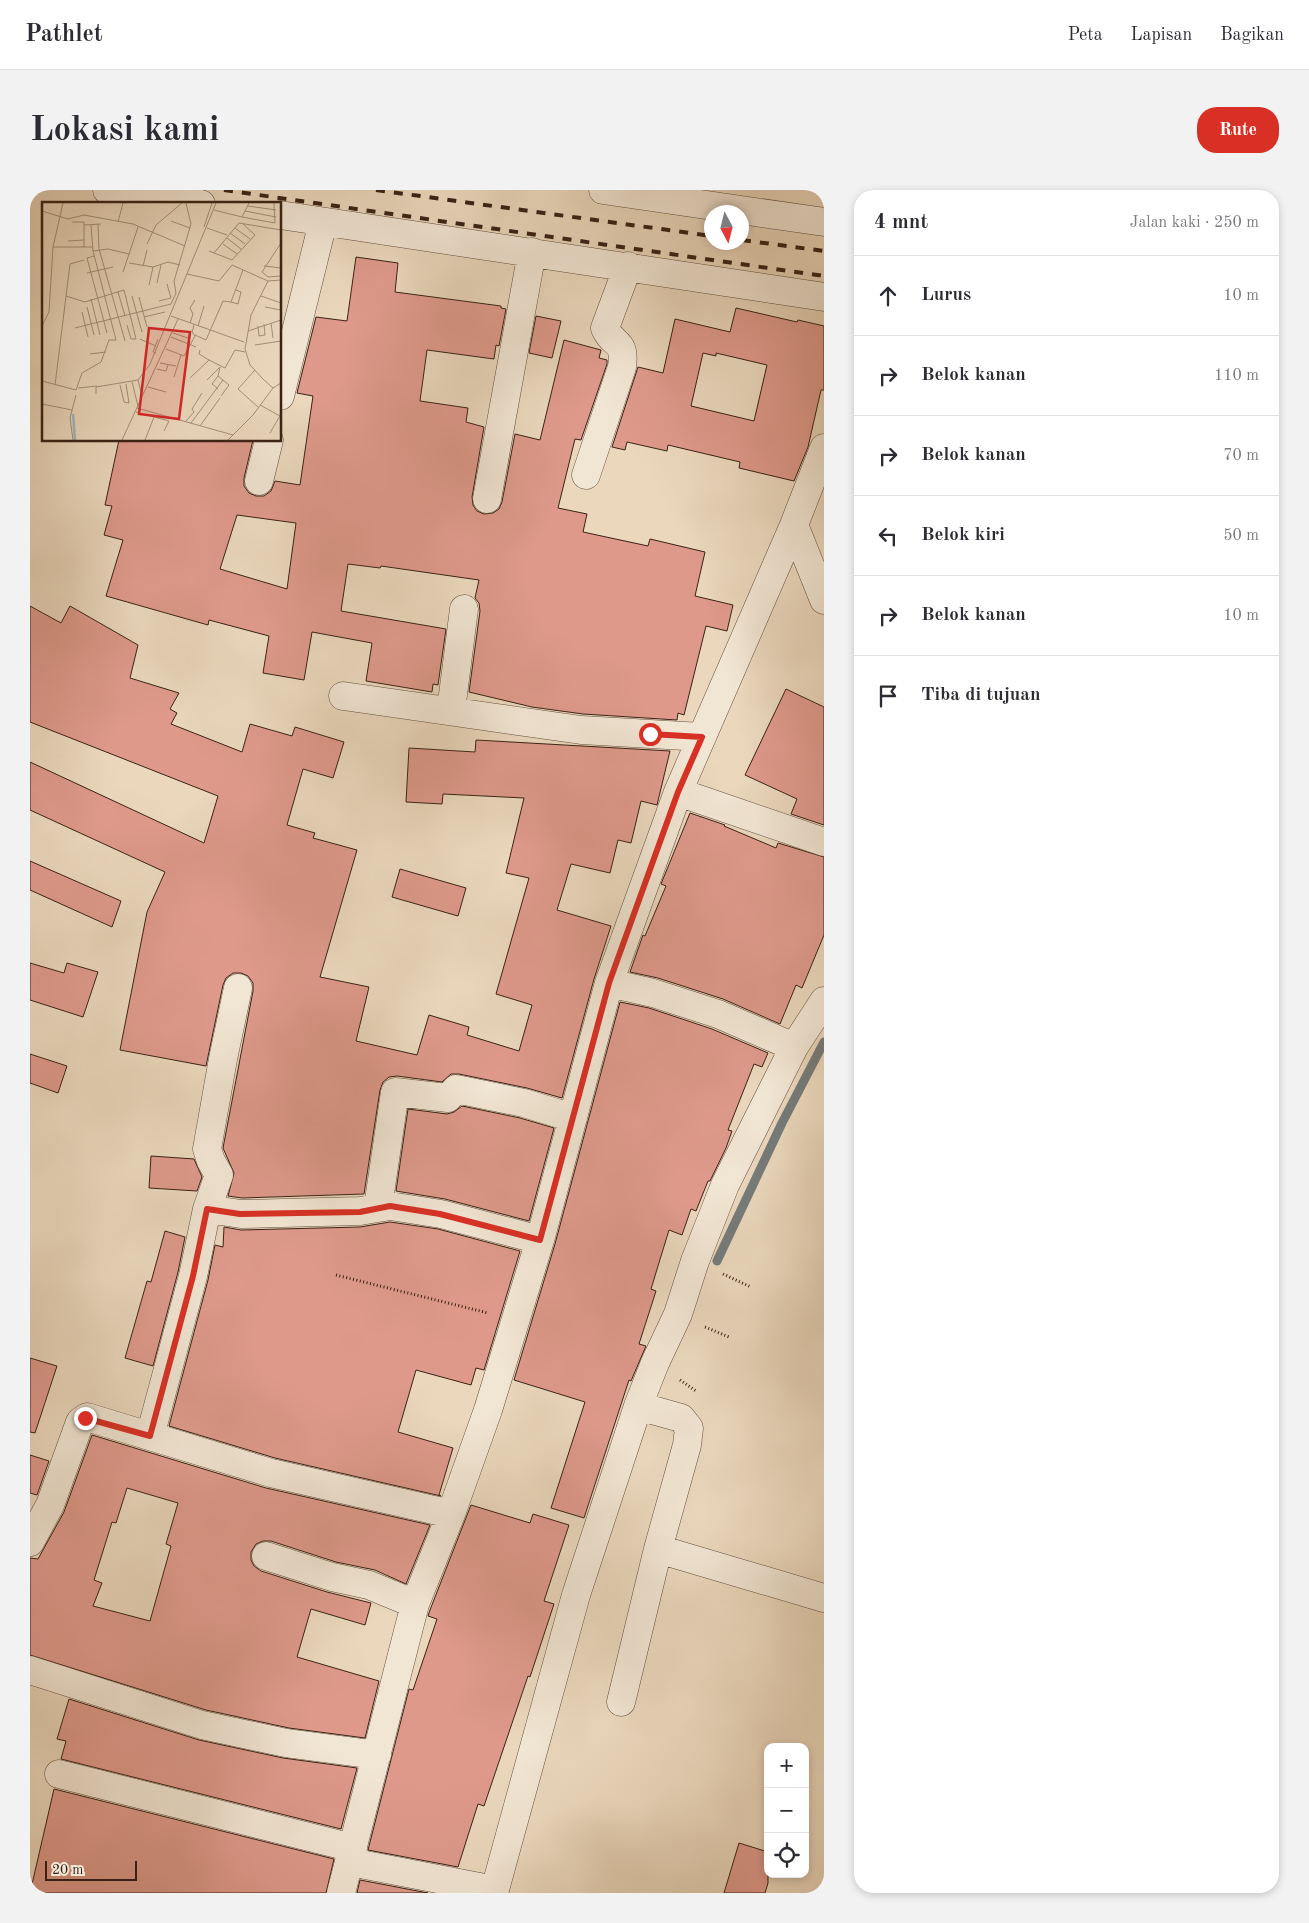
<!DOCTYPE html>
<html lang="id">
<head>
<meta charset="utf-8">
<style>
	:root { --surface:#fff; --page:#f2f2f3; --text:#2b2b33; --muted:#7c7c81; --line:#e1e1e2; --accent:#d93025 }
	body { margin:0; font-family:"Old Standard TT",serif; background:var(--page); color:var(--text) }
	.controls { position:absolute; right:15px; bottom:15px; display:grid; overflow:hidden; border-radius:10px; box-shadow:0 2px 8px #0003 }
	.controls button { width:45px; height:45px; display:grid; place-items:center; padding:0; border:0; border-bottom:1px solid var(--line); background:var(--surface); color:var(--text); font:25px sans-serif }
	.compass { position:absolute; left:674px; top:15px; width:45px; height:45px; border-radius:50%; background:var(--surface); box-shadow:0 2px 8px #0003; rotate:173deg }
	.scale { position:absolute; left:15px; bottom:12px; width:92px; box-sizing:border-box; padding-left:5px; border:2px solid #392215; border-top:0; font-size:14px; line-height:18px; white-space:nowrap; color:#392215; -webkit-text-stroke:4px #f1e5d3; paint-order:stroke }
	.stop { position:absolute; width:15px; height:15px; margin:-11px; border:4px solid #d93025; border-radius:50%; background:#fff }
	.stop.end { background:#d93025; border-color:#fff; box-shadow:0 1px 5px #0008 }
	.list { margin:0; padding:0; list-style:none }
	h2 { display:flex; justify-content:space-between; align-items:center; height:65px; margin:0; padding:0 20px; font-size:21px }
	h2 small { font-size:16px; font-weight:400; color:var(--muted) }
	.list li { display:grid; grid-template-columns:32px 1fr auto; gap:15px; align-items:center; box-sizing:border-box; height:80px; padding:0 20px; border-top:1px solid var(--line) }
	.list b { display:block; font-size:19px; white-space:nowrap }
	.list em { font-size:16px; font-style:normal; color:var(--muted) }
	.icon { flex:none; width:28px; height:28px; fill:none; stroke:currentColor; stroke-width:2; stroke-linecap:round; stroke-linejoin:round }
	.map { position:relative; flex:none; width:794px; height:1703px; overflow:hidden; border-radius:20px }
	header { display:flex; align-items:center; gap:30px; box-sizing:border-box; height:70px; padding:0 25px; background:var(--surface); border-bottom:1px solid var(--line) }
	header strong { font-size:24px }
	nav { display:flex; gap:28px; margin-inline-start:auto; font-size:18px }
	.intro { display:flex; align-items:center; justify-content:space-between; box-sizing:border-box; height:120px; padding:0 30px }
	h1 { margin:0; font-size:35px }
	.button { padding:12px 22px; border-radius:20px; background:var(--accent); color:#fff; font-size:18px; font-weight:700 }
	main { display:flex; gap:30px; padding:0 30px }
	aside { flex:1; background:var(--surface); border-radius:20px; box-shadow:0 2px 8px #0003 }
	.map>svg:first-child { display:block }
</style>
</head>
<body>
<header>
<strong>Pathlet</strong>
<nav><a>Peta</a><a>Lapisan</a><a>Bagikan</a></nav>
</header>
<div class="intro"><h1>Lokasi kami</h1><a class="button">Rute</a></div>
<main>
<div class="map">
<svg width="794" height="1703" viewBox="0 0 794 1703">
	<rect width="100%" height="100%" fill="#ead7bc"/>
	<filter id="stains"><feTurbulence type="fractalNoise" baseFrequency=".004" numOctaves="4"/><feColorMatrix values="0 0 0 0 .2 0 0 0 0 .09 0 0 0 0 .02 0 0 0 .5 -.17"/></filter>
	<radialGradient id="worn" r=".72"><stop offset=".6" stop-color="#630" stop-opacity="0"/><stop offset="1" stop-color="#630" stop-opacity=".3"/></radialGradient>
	<g fill="none" stroke-linecap="round" stroke-linejoin="round">
		<path stroke="#767b7a" stroke-width="9" d="M687,1071l65,-138 42,-81"/>
	</g>
	<path fill="#de998b" stroke="#392215" fill-rule="evenodd" d="M326,67l42,6 -3,29 106,14v2l5,1 -7,37 -3,-1 -2,14 -67,-9 -7,51 48,7 -2,14 18,5 -12,70 1,8 4,6 7,3 9,-1 6,-4 3,-7 13,-68 25,6 24,-100 37,10 -2,8 8,2v4l-26,76 -6,-1 -17,69 29,6 -4,18 65,14 2,-7 55,13 -10,44 38,9 -6,26 -21,-5 -22,89 -6,-2 -1,7 -94,-6 -51,-7 -63,-15 11,-81 -1,-8 -4,-5 4,-18 -98,-14 -1,2 -32,-4 -7,47 105,18 -8,56 -5,-1 -1,8 -66,-11 6,-38 -60,-11 -8,48 -41,-7 6,-37 -60,-16 -1,5 -102,-29 17,-56 -19,-5 8,-29 -7,-1 14,-65h134l-9,38v8l5,7 7,3h8l7,-5 4,-10 25,4 13,-89 -16,-3 19,-76 31,4zM207,325l59,8 -9,66 -67,-20z
		M706,118l61,14 1,-2 26,6v64h-3l-13,57 -14,34 -55,-13 1,-6 -72,-17 -1,6 -40,-9 -2,8 -13,-3 26,-80 25,6 12,-54 55,13zM673,163l13,3v-3l51,12 -13,56 -63,-15z
		M506,126l25,5 -9,37 -23,-5z
		M0,416l31,17 9,-17 68,39 -8,33 49,15 -9,16 7,4 -6,11 71,28 8,-28 42,12 3,-9 49,15 -11,36 -30,-9 -16,56 28,8 -2,5 44,12 -37,127 49,10 -13,54 61,14 12,-40 40,12 -2,8 52,16 13,-46 -36,-11 33,-116 -23,-5 18,-75 -81,-4 -1,10 -36,-2 3,-54 66,4 1,-12 194,11 -13,54 -16,-4 -10,42 -13,-3 -8,33 -39,-9 -14,46 54,16 -17,53 -32,119 -35,-10 -68,-14h-8l-9,8 -45,-6 -8,1 -6,5 -3,8 -16,104 -122,4 -14,-2 6,-23 -11,-25 30,-157v-8l-5,-7 -7,-3h-8l-7,5 -3,7 -17,81 -86,-16 27,-138 18,-40 -135,-62v-48l174,81 14,-47 -188,-74z
		M756,499l38,18v118l-33,-11 6,-15 -52,-24z
		M660,623l35,12 -1,1 52,22 2,-5 46,14v78l-22,53 -6,-3 -16,39 -57,-25 -65,-21 -28,-6 13,-37 2,1 21,-50 -5,-2z
		M0,671l91,40 -9,26 -82,-37z
		M370,679l66,19 -8,28 -66,-19z
		M0,773l34,10 3,-10 31,9 -15,45 -53,-17z
		M590,812l29,6 63,21 56,24 -6,14 -8,-3 -26,66 4,1 -6,17 -16,33h-2l-12,30 -5,-2 -9,26 -13,-5 -18,59 5,2 -17,53 7,2 -15,35 -2,-1 -45,138 -33,-10 34,-106 -71,-22 41,-136z
		M0,864l37,12 -9,27 -28,-10z
		M432,916l58,12 34,10 -25,93 -84,-22 -49,-8 12,-82 39,5 7,-2z
		M121,966l43,3 8,18 -5,14 -48,-3z
		M360,1032l48,7 82,22 -36,119 -8,-2 -5,17 -55,-15 -18,62 55,16 -14,47 2,1 -166,-38 -106,-32 39,-146 7,-35 8,2 1,-20 17,3 119,-3z
		M135,1041l20,6 -7,35 -25,94 -28,-8 22,-77 4,1z
		M0,1168l27,8 -22,67 -5,-1z
		M62,1245l174,53 164,37 -24,59 -31,-14 -39,-8 -65,-21h-8l-7,3 -5,8v8l3,6 7,5 66,21 44,11 -6,22 -54,-16 -14,48 82,24 -14,57 -76,-10 -83,-18 -176,-55v-97l8,1 26,-47zM97,1298l51,15 -12,41 5,2 -21,75 -57,-15 9,-23 -8,-3 18,-58 4,1z
		M0,1265l19,6 -12,34 -7,-2z
		M441,1315l59,18 3,-9 36,11 -25,76 10,3 -24,73 -2,-1 -44,130 -6,-2 -20,63 -90,-17 41,-161 4,1 24,-71 -9,-3 2,-6z
		M39,1509l130,41 84,18 74,10 -16,61 -280,-70 5,-18 -9,-2z
		M24,1599l280,70 -8,34h-296z
		M709,1653l29,9v31l-3,10h-41z
		M330,1690l68,13h-71z"/>
	<g fill="none" stroke-linecap="round" stroke-linejoin="round">
		<defs>
			<path id="street" d="M77,0l94,14
				M573,0l221,32
				M250,25l544,82
				M250,206l43,-174
				M556,285l36,-108c4,-28 -9,-20 -17,-39l23,-62
				M229,291l10,-41
				M457,309l45,-247
				M764,335l30,75
				M313,506l238,34 121,7
				M421,520l13,-101
				M648,602l146,50
				M579,793l44,10 65,21 76,33
				M348,1017l17,-115 53,6 8,-9 68,14 49,15
				M177,1019l34,5 119,-3 30,-5 51,8 99,26
				M120,1246l43,-160 14,-67 12,-34 -8,-14 -4,-12 16,-90 15,-71
				M0,1352l20,-37 30,-83 7,-5 184,56 180,41
				M628,1359l166,49
				M236,1366l66,21 37,8 46,19
				M0,1480l172,55 84,18 91,12
				M591,1512l37,-153 29,-104 2,-17 -8,-10 -43,-12
				M29,1584l294,74
				M320,1672l145,28
				M311,1703l74,-289 36,-90 37,-104 52,-170 69,-257 69,-191 116,-267 30,-77
				M464,1703l82,-298 62,-189 17,-43 23,-49 17,-53 30,-76 69,-138 30,-46"/>
		</defs>
		<use href="#street" stroke="#654f3f" stroke-width="29"/>
		<path stroke="#392215" stroke-width="3" stroke-dasharray="1 2.5" stroke-linecap="butt" d="M693,1084l28,13
			M306,1085l152,38
			M675,1137l24,10
			M650,1190l16,11"/>
		<use href="#street" stroke="#f1e5d3" stroke-width="28"/>
		<path stroke="#392215" stroke-width="4" stroke-dasharray="9 9" stroke-linecap="butt" d="M194,0l600,86
			M346,0l336,46
			M712,50l82,11"/>
	</g>
	<g fill="none" stroke-linecap="round" stroke-linejoin="round">
		<path stroke="#d93025" stroke-width="6" d="M55,1228l65,18 43,-160 14,-67 33,5 120,-2 30,-6 50,8 100,26 69,-257 69,-191 24,-55 -52,-3"/>
	</g>
	<g transform="translate(12 12)">
		<rect width="239" height="239" fill="#ead7bc"/>
		<path fill="none" stroke="#9eb6bd" stroke-width="2.5" d="M31,212l2,26"/>
		<path fill="none" stroke="#a38f79" stroke-width="1" d="M207,1l-7,14 33,6 -1,-20M206,4l28,4M172,8l28,7M0,9l26,8 16,-4 49,9 52,22M203,9l31,6M129,19l19,7M30,20h12v25M76,20l5,-19M56,22l1,25 26,92M42,23l17,-1M162,25l8,-24M165,26l20,7M193,26l15,11M188,31l15,11M185,36l14,11M26,39l16,-1M239,41l-19,29 6,5 13,-1M105,42l9,-19 26,-22M181,42l14,10M11,45h39M51,49l15,-2 21,5M167,49l23,9 23,-25 -12,-11M172,51l25,-30 42,7M52,54l-7,2 20,75M87,61l24,4M101,64l4,-16M222,64l17,2M81,70l15,-45M45,71l26,-6M145,72l32,7 13,-16 36,16 13,-1M226,79l-17,34 -6,34 5,16 13,14 10,9 8,-5M115,81l4,-18M107,83l4,-18 15,-5 12,3M76,90l7,24M24,94l19,6 39,-12 12,49h-5l-4,-14M90,94l10,36M219,94l20,7M97,95l8,30M49,97l9,36M117,99l12,-3 -4,-14M189,100l7,2 3,-12 -5,-2M129,102l5,-11 -2,-12 17,-57 -5,-21M45,105l7,28M223,105l16,3M40,110l6,25M129,114l73,26M102,115l21,-5M148,121l3,-9 -3,-6 5,-8M229,121l2,15M0,124l7,-14 4,-65 10,-44M156,124l6,-20M216,124l1,10 6,-1 -1,-11M33,126l96,-24M206,129l33,-11M131,131l15,5M153,133l11,5 17,-39 8,1 12,-32M129,135l25,10M98,137l16,7M213,143l26,-4M124,147l18,7 11,-20 -3,-4 2,-7M158,148l-1,4 10,6M114,151l-3,-1 5,-13M48,152l16,-2M118,161l16,3M115,167l9,2 2,-6M213,168l-17,19 21,19M132,175l7,-22M148,176l19,-18 16,8 10,-18 10,2M96,178l4,16M165,178l13,-13 -2,9M0,179l34,9 6,-17 19,-11 8,-22h7l-23,-89 -2,-26M90,180l6,24M13,183l15,-121 14,-4M78,183l4,17 5,1 -3,-19M106,185l18,5M36,186l19,-2M176,187l-6,-5 6,-8 11,9 -8,11M54,192v-7l42,-7 12,-16 66,-161M0,202l30,6M218,203l20,11M95,206l96,27M94,210l33,9 -5,10M143,220l9,-10 -2,-3 10,-16M149,221l32,-43M158,224l20,-28M228,231l11,-19M31,238l-3,-22 6,-23M80,238l56,-121M103,238l9,-23M186,238l25,-25 20,-27"/>
		<path fill="#d62828" fill-opacity="0.15" stroke="#d62828" stroke-width="2.5" d="M107,126l41,4 -11,87 -40,-5z"/>
		<rect width="239" height="239" fill="none" stroke="#392215" stroke-width="2.5"/>
	</g>
	<rect width="100%" height="100%" filter="url(#stains)"/>
	<rect width="100%" height="100%" fill="url(#worn)"/>
</svg>
<div class="controls">
<button>+</button>
<button>−</button>
<button><svg class="icon" aria-label="locate" viewBox="0 0 24 24"><circle cx="12" cy="12" r="6"/><path d="M12 2v4M12 18v4M2 12h4M18 12h4"/></svg></button>
</div>
<svg class="compass" viewBox="-18 -18 36 36"><path d="M0-13l5 13h-10z" fill="#e53935"/><path d="M0 13l5-13h-10z" fill="#7c7c81"/></svg>
<div class="scale">20 m</div>
<div class="stop" style="left:620px;top:544px"></div>
<div class="stop end" style="left:55px;top:1228px"></div>
</div>
<aside>
<h2>4 mnt<small>Jalan kaki · 250 m</small></h2>
<ul class="list">
<li><svg class="icon" aria-label="ahead" viewBox="0 0 24 24"><path d="M12 20V5M6 11l6-6 6 6"/></svg><div><b>Lurus</b></div><em>10 m</em></li>
<li><svg class="icon" aria-label="right" viewBox="0 0 24 24"><path d="M7 20v-9h11M14 6l5 5-5 5"/></svg><div><b>Belok kanan</b></div><em>110 m</em></li>
<li><svg class="icon" aria-label="right" viewBox="0 0 24 24"><path d="M7 20v-9h11M14 6l5 5-5 5"/></svg><div><b>Belok kanan</b></div><em>70 m</em></li>
<li><svg class="icon" aria-label="left" viewBox="0 0 24 24"><path d="M17 20v-9H6M10 6l-5 5 5 5"/></svg><div><b>Belok kiri</b></div><em>50 m</em></li>
<li><svg class="icon" aria-label="right" viewBox="0 0 24 24"><path d="M7 20v-9h11M14 6l5 5-5 5"/></svg><div><b>Belok kanan</b></div><em>10 m</em></li>
<li><svg class="icon" aria-label="arrive" viewBox="0 0 24 24"><path d="M6 21V4h12l-3 4 3 4H6"/></svg><div><b>Tiba di tujuan</b></div></li>
</ul>
</aside>
</main>
</body>
</html>
